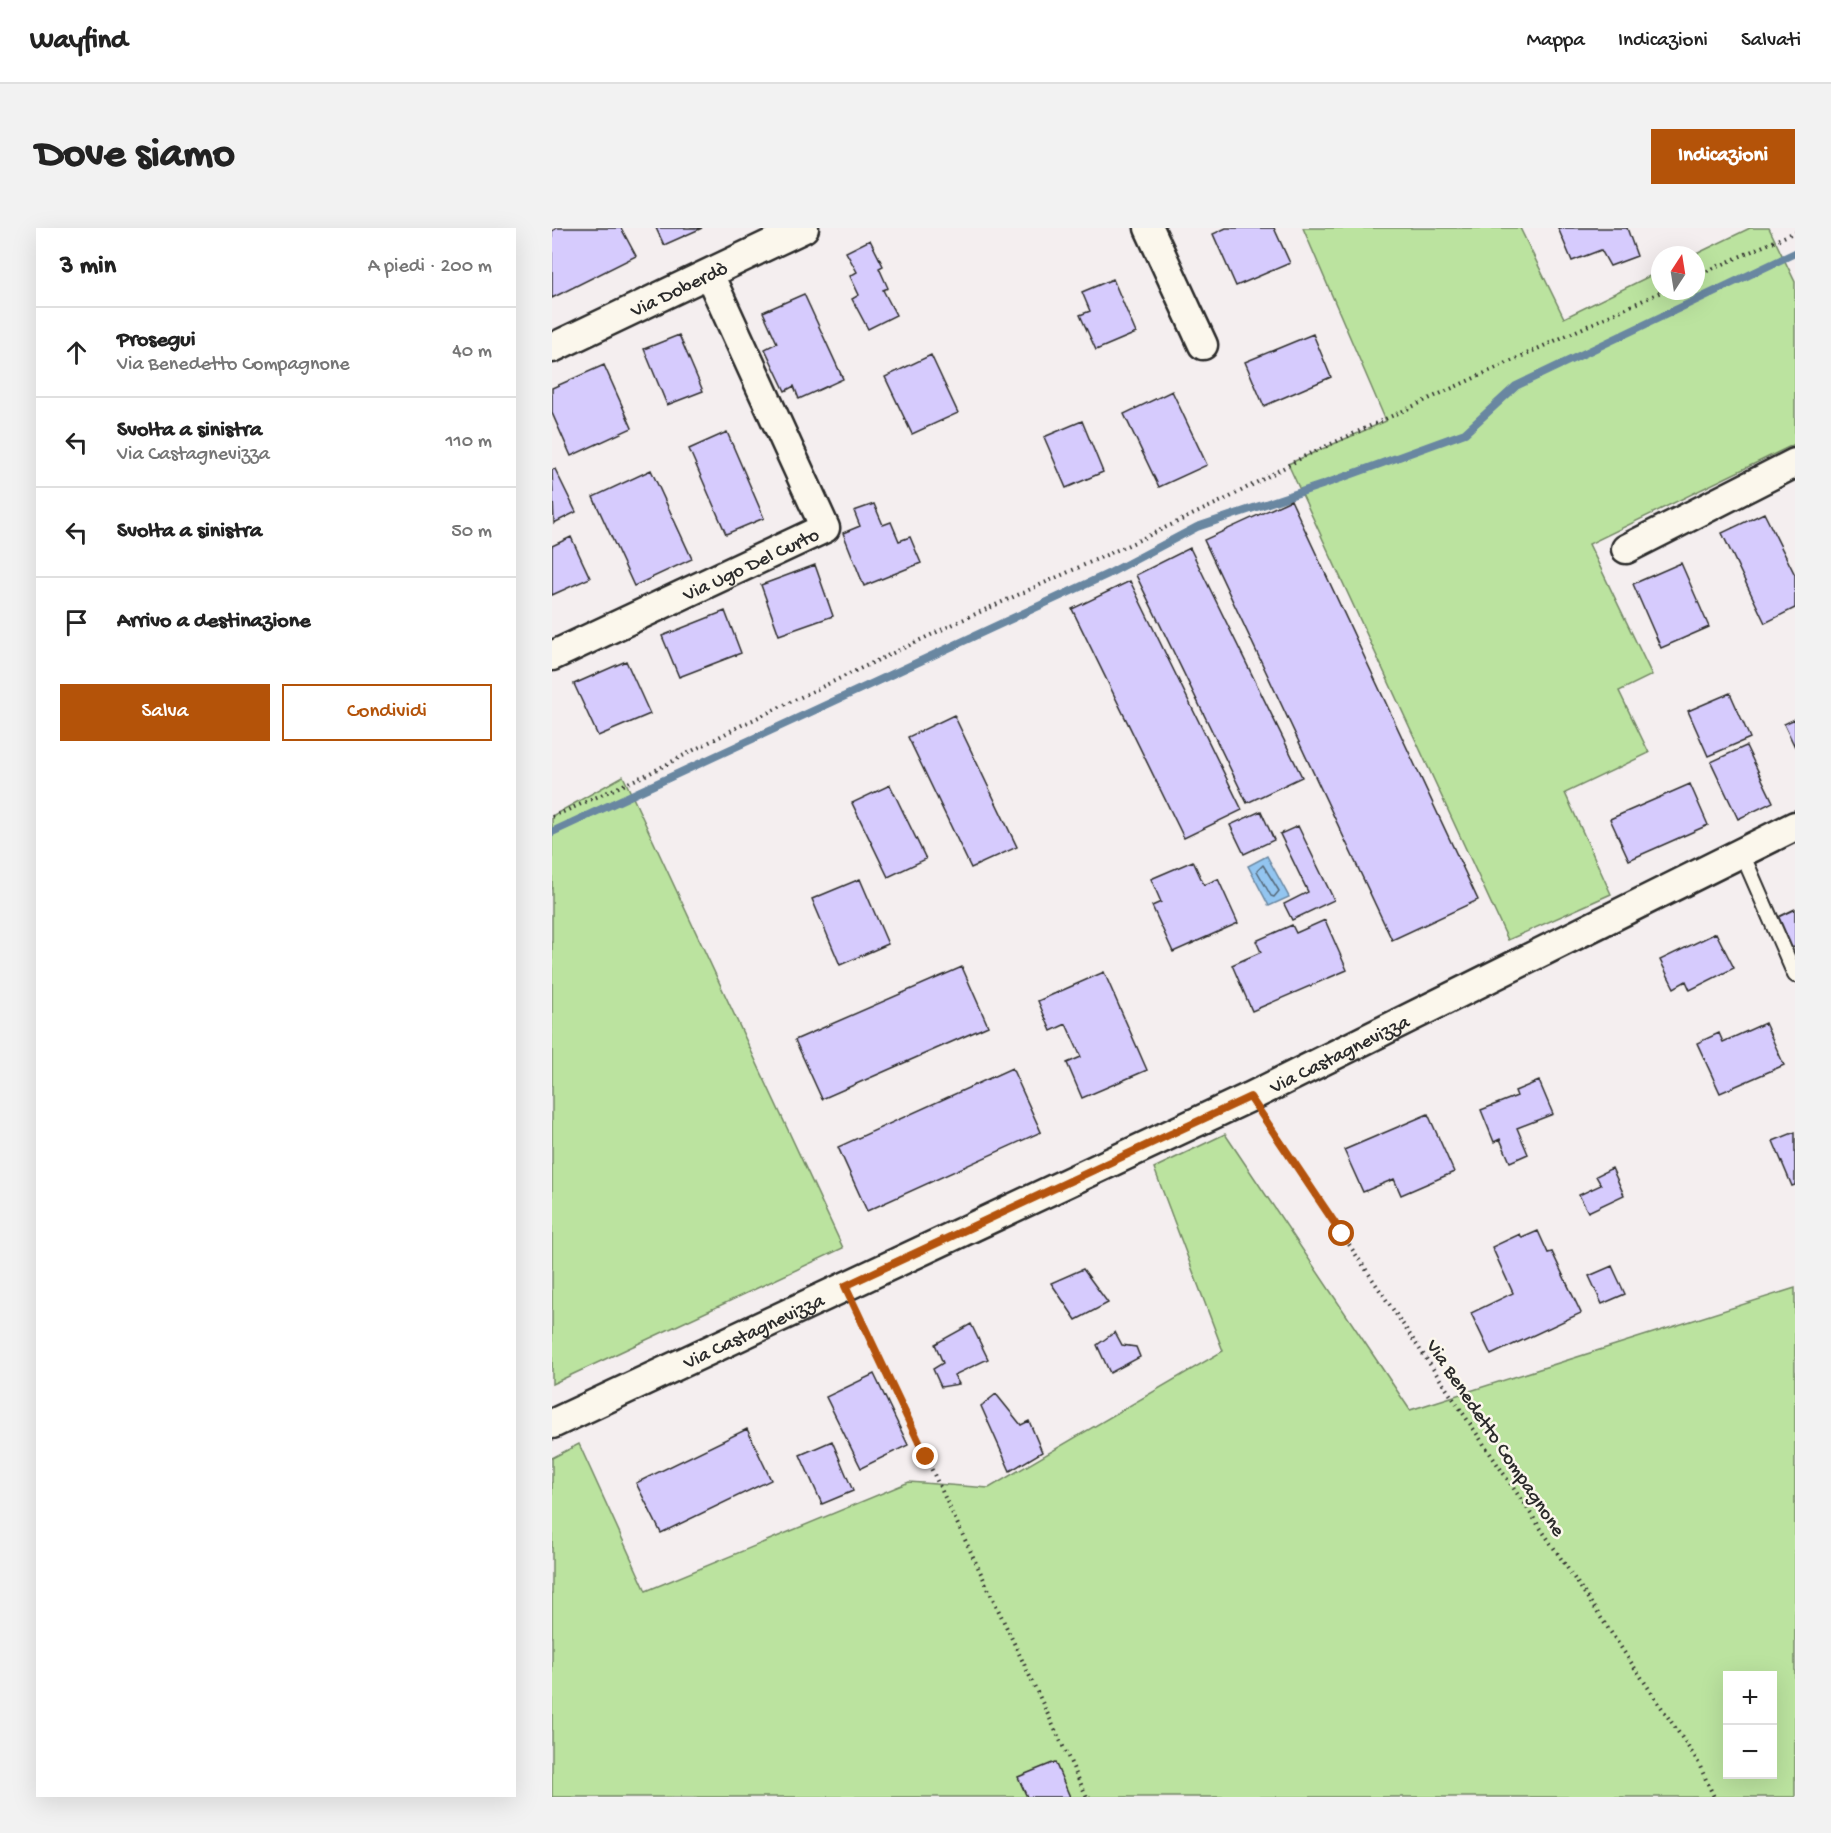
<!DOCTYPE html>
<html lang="it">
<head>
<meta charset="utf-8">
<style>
	:root { --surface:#fff; --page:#f2f2f2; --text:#222; --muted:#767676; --line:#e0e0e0; --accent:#b45309 }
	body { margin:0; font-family:"Gochi Hand",sans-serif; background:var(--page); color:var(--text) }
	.controls { position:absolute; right:18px; bottom:18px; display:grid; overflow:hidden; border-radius:0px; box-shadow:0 6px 24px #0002 }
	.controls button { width:54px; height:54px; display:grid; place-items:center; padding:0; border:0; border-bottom:2px solid var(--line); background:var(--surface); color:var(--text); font:30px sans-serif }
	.compass { position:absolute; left:1099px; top:18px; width:54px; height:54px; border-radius:50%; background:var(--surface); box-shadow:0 6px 24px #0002; rotate:12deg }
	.stop { position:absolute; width:18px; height:18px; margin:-14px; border:4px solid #b45309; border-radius:50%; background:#fff }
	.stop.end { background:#b45309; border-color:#fff; box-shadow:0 2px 6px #0008 }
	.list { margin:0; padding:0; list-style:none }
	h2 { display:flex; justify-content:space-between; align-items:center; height:78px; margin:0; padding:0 24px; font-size:26px }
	h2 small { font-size:20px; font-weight:400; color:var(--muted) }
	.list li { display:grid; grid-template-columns:39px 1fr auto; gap:18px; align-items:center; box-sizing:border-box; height:90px; padding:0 24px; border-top:2px solid var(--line) }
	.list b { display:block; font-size:22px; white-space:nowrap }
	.list p { margin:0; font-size:20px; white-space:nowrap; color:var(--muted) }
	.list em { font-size:20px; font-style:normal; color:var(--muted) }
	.actions { display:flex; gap:12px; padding:18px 24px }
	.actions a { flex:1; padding:14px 0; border:2px solid var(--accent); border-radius:0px; text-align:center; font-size:21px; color:var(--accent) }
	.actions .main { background:var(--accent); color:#fff }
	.icon { flex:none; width:33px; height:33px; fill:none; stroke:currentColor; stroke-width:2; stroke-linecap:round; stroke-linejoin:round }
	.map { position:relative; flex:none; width:1243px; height:1569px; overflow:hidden; border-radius:0px }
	header { display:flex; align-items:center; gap:36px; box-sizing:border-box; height:84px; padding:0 30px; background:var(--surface); border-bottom:2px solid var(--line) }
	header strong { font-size:28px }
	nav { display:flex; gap:33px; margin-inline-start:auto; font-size:21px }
	.intro { display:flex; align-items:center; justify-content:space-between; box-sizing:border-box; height:144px; padding:0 36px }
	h1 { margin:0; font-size:42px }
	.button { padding:15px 27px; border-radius:0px; background:var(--accent); color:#fff; font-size:21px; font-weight:700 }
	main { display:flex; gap:36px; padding:0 36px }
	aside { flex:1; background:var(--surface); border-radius:0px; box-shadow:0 6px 24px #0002 }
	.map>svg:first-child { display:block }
</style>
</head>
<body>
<header>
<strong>Wayfind</strong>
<nav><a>Mappa</a><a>Indicazioni</a><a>Salvati</a></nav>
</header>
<div class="intro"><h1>Dove siamo</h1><a class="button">Indicazioni</a></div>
<main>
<aside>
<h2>3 min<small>A piedi · 200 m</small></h2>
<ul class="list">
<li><svg class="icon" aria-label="ahead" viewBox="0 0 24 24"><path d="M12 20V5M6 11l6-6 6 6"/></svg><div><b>Prosegui</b><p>Via Benedetto Compagnone</p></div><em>40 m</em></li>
<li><svg class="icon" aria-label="left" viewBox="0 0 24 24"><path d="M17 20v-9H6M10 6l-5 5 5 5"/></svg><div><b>Svolta a sinistra</b><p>Via Castagnevizza</p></div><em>110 m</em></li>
<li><svg class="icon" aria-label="left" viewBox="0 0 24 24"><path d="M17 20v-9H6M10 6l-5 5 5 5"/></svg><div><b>Svolta a sinistra</b></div><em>50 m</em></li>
<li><svg class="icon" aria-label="arrive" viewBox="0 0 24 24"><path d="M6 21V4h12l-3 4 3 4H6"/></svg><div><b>Arrivo a destinazione</b></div></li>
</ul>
<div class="actions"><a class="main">Salva</a><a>Condividi</a></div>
</aside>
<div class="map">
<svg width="1243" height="1569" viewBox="0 0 1243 1569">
	<rect width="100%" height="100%" fill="#f4eeef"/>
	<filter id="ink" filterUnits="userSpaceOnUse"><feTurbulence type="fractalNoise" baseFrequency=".0167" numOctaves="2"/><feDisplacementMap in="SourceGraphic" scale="12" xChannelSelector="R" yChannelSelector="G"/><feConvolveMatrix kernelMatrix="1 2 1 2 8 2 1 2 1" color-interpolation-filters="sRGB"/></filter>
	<g filter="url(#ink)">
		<path fill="#bbe39f" stroke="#738765" stroke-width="1.5" fill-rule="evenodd" d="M751,0h217l44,90 96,-47v20h36l-2,-36 56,-27h19l26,54v162l-206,100 63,131 -33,16 30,62 -84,40 46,101 -103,46 -220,-476 98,-43z
			M71,548l220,472 -291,136v-568z
			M673,906l185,276 385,-122v509h-1243v-339l27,-14 67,147 263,-109 80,6 234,-137 -69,-183zM1176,1448h44v98h-44z"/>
		<path fill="#93c5f0" stroke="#6987a1" stroke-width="1.5" d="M715,628l22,41 -20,9 -21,-40z"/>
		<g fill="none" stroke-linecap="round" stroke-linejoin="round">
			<path stroke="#55697a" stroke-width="1.5" d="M711,637l16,26 -5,6 -3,-1 -14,-25z"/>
			<path stroke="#6987a1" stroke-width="8" d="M0,604l556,-258 89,-47 125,-42 143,-52 51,-47 279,-133"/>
		</g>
		<path fill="#d6cbfd" stroke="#2b2b2b" stroke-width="1.5" d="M5,0h64l15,28 -84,42v-67z
			M104,0h46l-38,17z
			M674,0h48l16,35 -54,23 -23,-52z
			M1006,0h69l10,28 -27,10 -9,-16 -29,11z
			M318,12l13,26 -4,2 9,20 -5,2 13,25 -28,14 -16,-30 7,-4 -9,-19 7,-4 -11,-20z
			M561,51l23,54 -40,17 -16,-35 10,-4 -8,-19z
			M252,66l39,85 -44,20 -5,-13 -9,5 -20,-42 12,-6 -14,-31z
			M761,106l18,43 -67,29 -19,-44z
			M127,107l24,56 -36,14 -23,-56z
			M379,127l27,58 -46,21 -27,-57z
			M52,137l28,63 -61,28 -19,-43v-25z
			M620,163l35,74 -48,22 -35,-73z
			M530,193l21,51 -37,16 -22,-51z
			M175,204l37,86 -38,16 -37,-85z
			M3,241l21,43 -22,11 -2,-53z
			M99,242l41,89 -58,27 -41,-89z
			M739,272l187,400 -86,40 -188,-400z
			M322,276l9,21 8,-3 8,19 11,-4 11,26 -57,23 -21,-53 17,-7 -6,-15z
			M1212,285l31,62v33l-30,15 -43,-90z
			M19,309l19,41 -38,17v-49z
			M638,320l112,229 -55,26 -111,-228z
			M1129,335l28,64 -48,21 -28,-64z
			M263,337l18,51 -54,19 -18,-50z
			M578,353l112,229 -58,28 -112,-229z
			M173,383l16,42 -62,24 -17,-41z
			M74,433l24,53 -52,22 -24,-52z
			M1178,465l20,45 -42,18 -20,-45z
			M402,487l63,132 -46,21 -63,-131z
			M1243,491v28l-11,-23z
			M1194,518l27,56 -35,17 -27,-57z
			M1138,556l18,41 -79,35 -19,-41z
			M338,557l36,74 -38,18 -36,-74z
			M709,583l13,29 -30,14 -14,-29z
			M746,598l36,74 -42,20 -8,-16 24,-12 -28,-58z
			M641,633l11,24 14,-6 20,44 -65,29 -21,-46 9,-4 -10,-23z
			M308,651l28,65 -48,21 -28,-66z
			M1243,681v38l-5,1 -14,-30z
			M773,692l22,50 -95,41 -20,-46 29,-13 -5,-11 36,-16 4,8z
			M1164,705l18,35 -44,22 -4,-9 -12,7 -14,-28z
			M410,739l26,59 -166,73 -27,-59z
			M552,744l43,98 -65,28 -15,-35 14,-6 -15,-33 -15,7 -13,-30z
			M1213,795l19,42 -64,28 -23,-50 22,-10 4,9z
			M460,840l29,64 -174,79 -29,-64z
			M987,853l14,33 -36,14 11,26 -18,8 -10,-23 -6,3 -13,-32 36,-14 -2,-5z
			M876,886l26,58 -53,23 -7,-16 -31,13 -19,-42z
			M1243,904v53l-3,1 -19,-45z
			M1060,940l12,27 -36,17 -9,-17 22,-10 -5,-9z
			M986,1003l10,22 4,-1 29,61 -90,42 -20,-42 42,-20 -21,-46 28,-13 2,4z
			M1060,1038l13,28 -23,10 -13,-28z
			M531,1041l25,34 -32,17 -25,-37z
			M419,1096l17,35 -34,16 5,9 -18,3 -8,-18 10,-6 -8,-19z
			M563,1104l7,13 14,2 4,10 -30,16 -13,-28z
			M322,1146l34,71 -47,23 -35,-71z
			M444,1166l25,31 8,-4 13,31 -32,19 -29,-65z
			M195,1201l24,51 -110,53 -25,-50z
			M280,1213l21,50 -31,13 -22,-49z
			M503,1534l15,35h-43l-9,-20z"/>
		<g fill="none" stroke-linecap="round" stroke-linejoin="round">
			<defs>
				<path id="service" d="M1189,623l54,124"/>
				<g id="minor">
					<path d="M597,0l54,117"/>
					<path id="s1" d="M0,120l252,-120"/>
					<path d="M1074,321l169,-86"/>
					<path id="s2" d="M0,428l273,-128 -116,-254"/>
					<path id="s3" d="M0,1196l698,-327 545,-271"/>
				</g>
			</defs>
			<use href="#service" stroke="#2b2b2b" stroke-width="18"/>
			<use href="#minor" stroke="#2b2b2b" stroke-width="33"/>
			<path stroke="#2b2b2b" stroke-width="4" stroke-dasharray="1.5 4.5" stroke-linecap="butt" d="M1144,48l99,-44
				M0,589l98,-44 90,-47 220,-105 175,-79 95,-45 75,-41 358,-165
				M713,892l432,640 17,37
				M305,1084l230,485"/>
			<use href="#service" stroke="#fbf7ec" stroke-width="14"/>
			<use href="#minor" stroke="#fbf7ec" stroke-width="28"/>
		</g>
	</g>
	<g fill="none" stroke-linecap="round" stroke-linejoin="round" filter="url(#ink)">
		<path stroke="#b45309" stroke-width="8" d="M374,1229l-81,-171 405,-189 92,137"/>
	</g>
	<g text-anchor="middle" stroke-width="5" stroke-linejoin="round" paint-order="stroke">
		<g font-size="20" fill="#2b2b2b" stroke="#fbf7ec">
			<text dy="7" stroke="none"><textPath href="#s1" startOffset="140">Via Doberdò</textPath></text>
			<text dy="7" stroke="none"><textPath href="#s2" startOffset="219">Via Ugo Del Curto</textPath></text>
			<text dy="7" stroke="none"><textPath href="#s3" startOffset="870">Via Castagnevizza</textPath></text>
			<text dy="7" stroke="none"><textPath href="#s3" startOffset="222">Via Castagnevizza</textPath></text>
			<text transform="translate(945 1209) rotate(56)" y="7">Via Benedetto Compagnone</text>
		</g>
	</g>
</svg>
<div class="controls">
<button>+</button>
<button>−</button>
</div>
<svg class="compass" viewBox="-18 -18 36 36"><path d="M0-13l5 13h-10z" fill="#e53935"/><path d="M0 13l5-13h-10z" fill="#767676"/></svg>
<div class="stop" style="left:790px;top:1006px"></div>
<div class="stop end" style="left:374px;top:1229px"></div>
</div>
</main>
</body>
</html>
